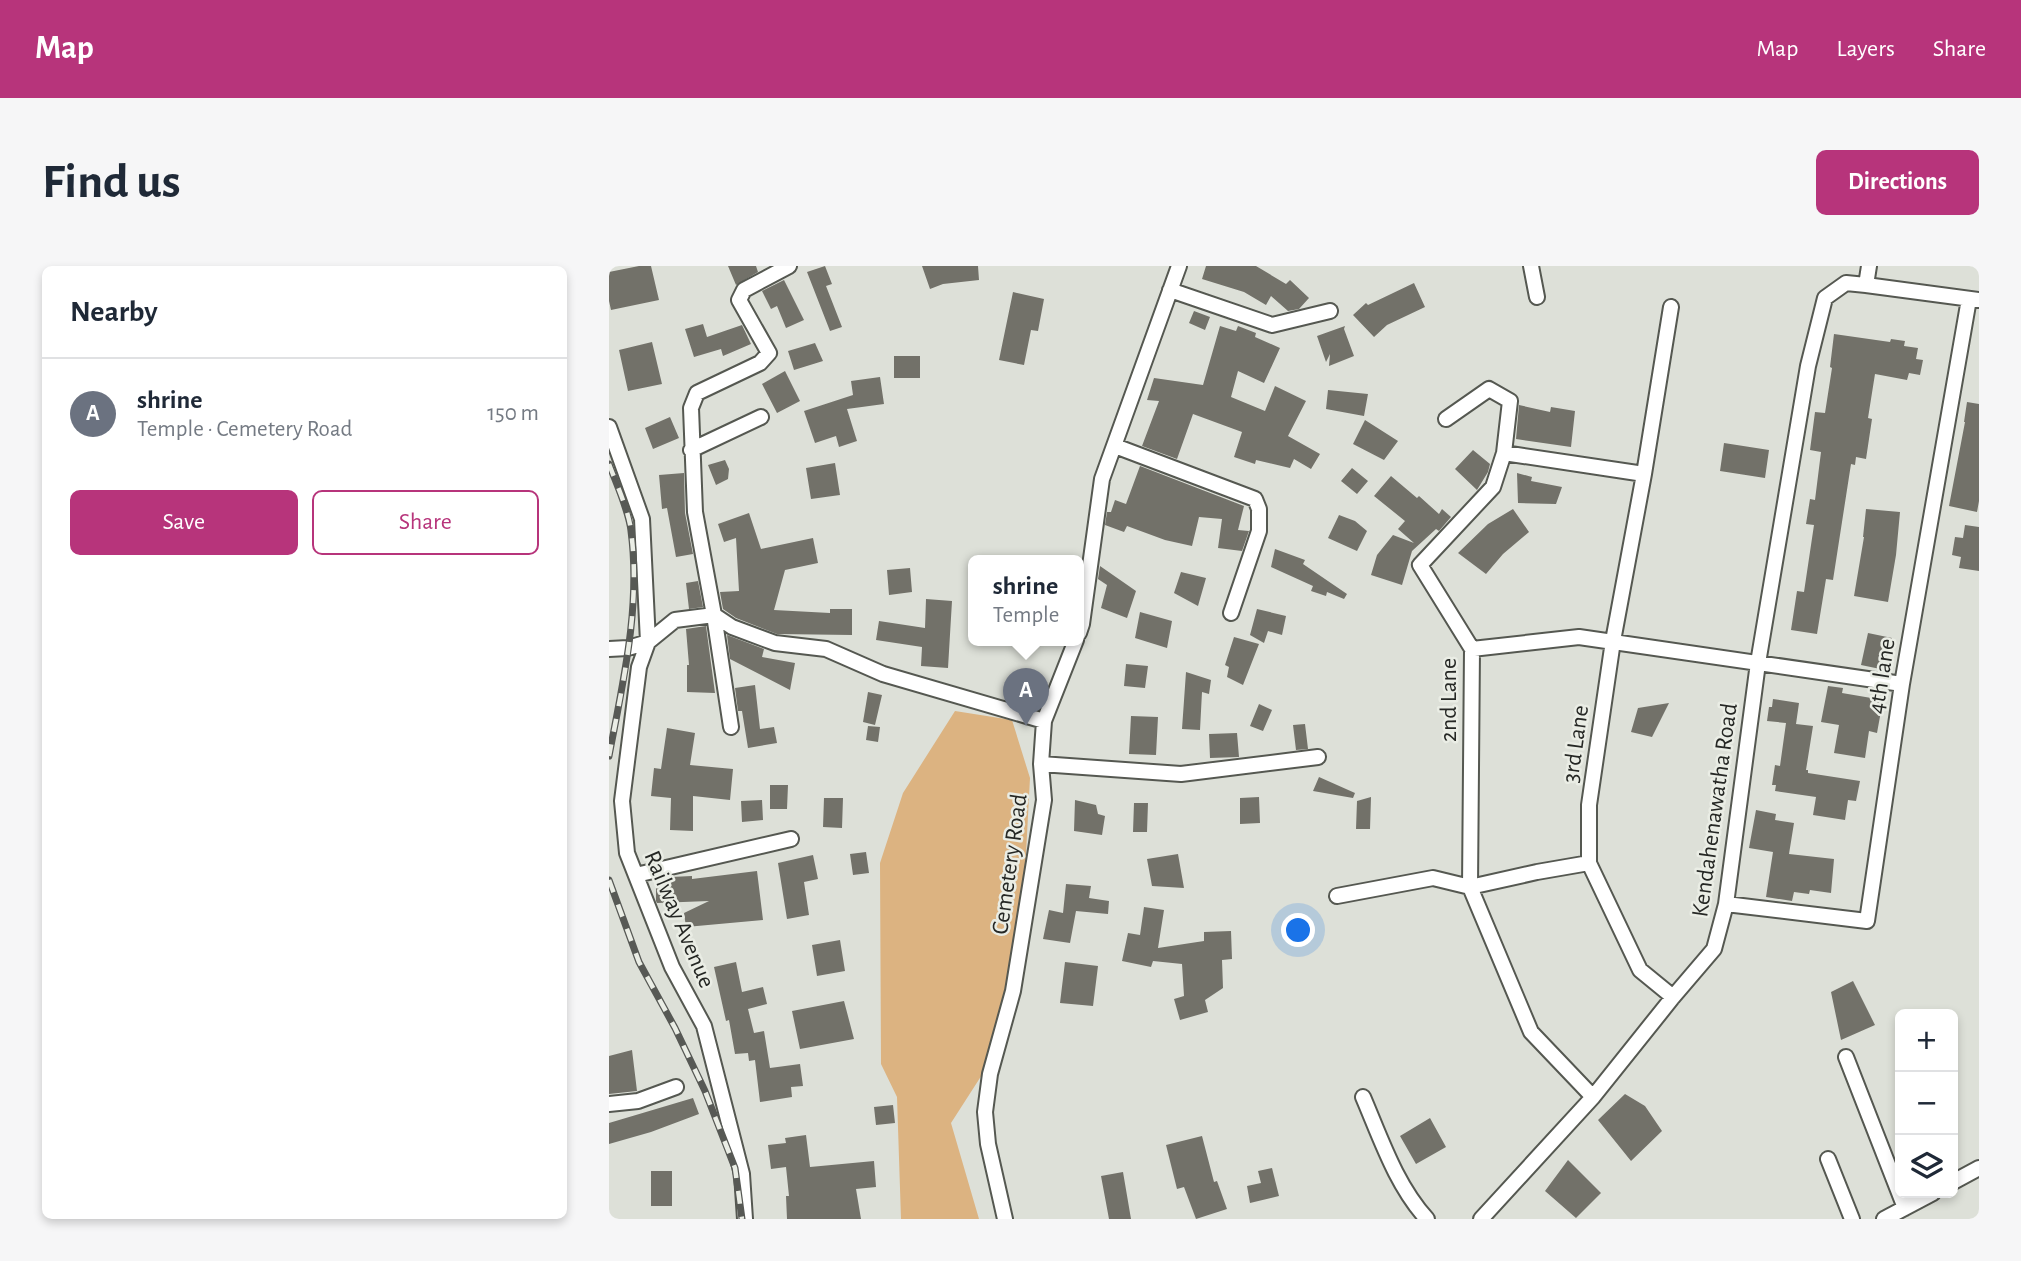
<!DOCTYPE html>
<html lang="en">
<head>
<meta charset="utf-8">
<style>
	:root { --surface:#fff; --page:#f6f6f7; --text:#1f2937; --muted:#747a83; --line:#e0e1e3; --accent:#b7347b }
	body { margin:0; font-family:"Alegreya Sans",sans-serif; background:var(--page); color:var(--text) }
	.controls { position:absolute; right:21px; bottom:21px; display:grid; overflow:hidden; border-radius:10px; box-shadow:0 4px 10px #0003 }
	.controls button { width:63px; height:63px; display:grid; place-items:center; padding:0; border:0; border-bottom:2px solid var(--line); background:var(--surface); color:var(--text); font:35px sans-serif }
	.you { position:absolute; left:690px; top:665px; width:24px; height:24px; margin:-18px; border:5px solid #fff; border-radius:50%; background:#1a73e8; box-shadow:0 0 0 10px #1a73e833 }
	.badge { display:grid; place-items:center; width:46px; height:46px; border-radius:50%; background:var(--accent); color:#fff; font-size:23px; font-weight:700 }
	.pin { position:absolute; translate:-50% -58px; filter:drop-shadow(0 2px 4px #0008) }
	.pin::after { content:''; position:absolute; top:37px; width:24px; height:21px; background:inherit; clip-path:polygon(0 0,100% 0,50% 100%) }
	.popup { position:absolute; left:359px; top:289px; width:116px; height:91px; box-sizing:border-box; display:grid; place-content:center; border-radius:10px; background:var(--surface); filter:drop-shadow(0 2px 5px #0005); font-size:23px; white-space:nowrap; color:var(--muted) }
	.popup b { font-size:26px; color:var(--text) }
	.popup::after { content:''; position:absolute; left:50%; top:100%; margin-left:-14px; border:14px solid transparent; border-top-color:var(--surface) }
	.list { margin:0; padding:0; list-style:none }
	h2 { display:flex; justify-content:space-between; align-items:center; height:91px; margin:0; padding:0 28px; font-size:30px }
	h2 small { font-size:23px; font-weight:400; color:var(--muted) }
	.list li { display:grid; grid-template-columns:46px 1fr auto; gap:21px; align-items:center; box-sizing:border-box; height:112px; padding:0 28px; border-top:2px solid var(--line) }
	.list b { display:block; font-size:26px; white-space:nowrap }
	.list p { margin:0; font-size:23px; white-space:nowrap; color:var(--muted) }
	.list em { font-size:23px; font-style:normal; color:var(--muted) }
	.actions { display:flex; gap:14px; padding:21px 28px }
	.actions a { flex:1; padding:16px 0; border:2px solid var(--accent); border-radius:10px; text-align:center; font-size:24px; color:var(--accent) }
	.actions .main { background:var(--accent); color:#fff }
	.icon { flex:none; width:38px; height:38px; fill:none; stroke:currentColor; stroke-width:2; stroke-linecap:round; stroke-linejoin:round }
	.map { position:relative; flex:none; width:1370px; height:953px; overflow:hidden; border-radius:10px }
	header { display:flex; align-items:center; gap:42px; box-sizing:border-box; height:98px; padding:0 35px; background:var(--accent); color:#fff }
	header strong { font-size:33px }
	nav { display:flex; gap:38px; margin-inline-start:auto; font-size:24px }
	.intro { display:flex; align-items:center; justify-content:space-between; box-sizing:border-box; height:168px; padding:0 42px }
	h1 { margin:0; font-size:49px }
	.button { padding:18px 32px; border-radius:10px; background:var(--accent); color:#fff; font-size:24px; font-weight:700 }
	main { display:flex; gap:42px; padding:0 42px }
	aside { flex:1; background:var(--surface); border-radius:10px; box-shadow:0 4px 10px #0003 }
	.map>svg:first-child { display:block }
</style>
</head>
<body>
<header>
<strong>Map</strong>
<nav><a>Map</a><a>Layers</a><a>Share</a></nav>
</header>
<div class="intro"><h1>Find us</h1><a class="button">Directions</a></div>
<main>
<aside>
<h2>Nearby<small></small></h2>
<ul class="list">
<li><span class="badge" style="background:#6b7280">A</span><div><b>shrine</b><p>Temple · Cemetery Road</p></div><em>150 m</em></li>
</ul>
<div class="actions"><a class="main">Save</a><a>Share</a></div>
</aside>
<div class="map">
<svg width="1370" height="953" viewBox="0 0 1370 953">
	<rect width="100%" height="100%" fill="#dde0d8"/>
	<path fill="#dcb381" d="M346,445l57,9 18,58 -8,151 -17,110 -54,84 28,96h-78l-4,-122 -16,-33 -1,-201 23,-70z"/>
	<path fill="#727169" d="M30,0h12l8,34 -48,10 -2,-9v-29z
		M119,0h28l2,6 -22,13z
		M216,0l7,18 -6,2 16,41 -12,4 -23,-59z
		M313,0h56l1,14 -36,4 -13,5z
		M597,0h50l30,18 4,-4 19,18 -10,11 -11,2 -17,-15 -5,9 -22,-13 -42,-13z
		M175,14l20,40 -18,8 -9,-22 -6,3 -9,-18z
		M805,17l11,24 -38,18 -13,12 -21,-22 13,-12 2,2z
		M404,26l31,7 -6,32 -7,-1 -7,35 -25,-5z
		M585,45l16,6 -5,13 -16,-7z
		M94,58l4,13 35,-12 9,19 -28,12 -2,-7 -27,8 -9,-28z
		M611,60l16,5 2,-5 18,7 -1,4 25,11 -16,35 -26,-12 -7,26 34,14 10,-25 31,15 -18,35 32,18 -9,15 -17,-10 -4,9 -34,-8 -1,4 -21,-7 8,-25 -49,-18 -16,45 -35,-13 17,-45 -12,-1 7,-22 49,7z
		M736,60l-1,3 10,27 -25,10 1,-12 -4,8 -9,-26z
		M1225,68l56,8 1,-3 14,2 -1,5 14,2 -2,11 7,1 -3,15 -11,-2 -2,7 -32,-6 -7,44 4,1 -6,40 -10,-2 -1,8 -4,-1 -18,116 -7,-1 -9,55 -26,-4 6,-39 7,1 10,-67 -8,-1 4,-25 5,1 6,-48 -11,-2 5,-38 10,1 7,-45 -2,-1z
		M43,76l10,42 -34,7 -9,-41z
		M206,77l8,18 -29,9 -6,-19z
		M285,90h26v22h-26z
		M176,105l15,30 -23,12 -15,-29z
		M271,111l4,27 -37,5 10,32 -18,6 -3,-11 -21,7 -11,-32 49,-16 -2,-14z
		M719,124l40,4 -4,22 -38,-7z
		M1358,136l12,2v97l-2,11 -28,-6 16,-84h-1z
		M910,139l31,7 1,-5 24,4 -4,36 -55,-8z
		M61,151l9,21 -26,11 -8,-21z
		M756,154l33,21 -14,19 -31,-16z
		M1115,177l45,7 -4,28 -45,-7z
		M864,184l17,14 -2,8 -11,18 -22,-21z
		M116,194l4,9 -1,10 -12,6 -8,-20z
		M226,197l5,32 -29,4 -5,-31z
		M531,200l104,40 -6,24 11,1 -7,20 -24,-3 4,-29 -23,-2 -7,29 -27,-6 -38,-14 -3,6 -19,-7 2,-13h4l4,-12 11,4z
		M743,202l16,13 -11,13 -16,-13z
		M75,207l1,40 8,41 -17,3 -9,-49 -5,1 -3,-34z
		M908,207l15,4 -1,4 31,6 -6,17 -38,-1z
		M782,210l26,22 2,-2 20,18 3,-5 9,8 -12,14 -3,-2 -24,22 -10,34 -31,-10 6,-20 16,-20 21,8 -16,-14 7,-8 -31,-25z
		M904,243l16,23 -26,22 -17,20 -28,-21 30,-29z
		M1257,243l34,3 -4,43 -8,47 -34,-6 10,-59h-1z
		M140,247l12,36 52,-11 5,25 -33,7 -11,40 56,3v-4h22v26l-75,-1 -41,-16 -13,-9 -3,-17 19,-1 -3,-53 -12,4 -6,-18z
		M730,249l16,6 12,10 -10,20 -29,-13z
		M1356,259l14,2v44l-20,-3 2,-11 -9,-2 3,-18 8,1z
		M666,283l30,11 -2,4 44,30 -3,5 -17,-7 -1,4 -15,-5 2,-5 -42,-19z
		M491,300l36,25 -9,27 -26,-10 6,-23 -9,-6z
		M301,302l2,24 -23,3 -2,-25z
		M572,306l25,6 -8,28 -24,-13z
		M89,315l5,26 -14,2 -3,-26z
		M317,333l26,2 -4,67 -27,-2 1,-19 -46,-7 3,-19 46,7z
		M648,343l29,7 -4,19 -14,-4 -4,12 -14,-8z
		M531,346l32,9 -5,27 -32,-10z
		M97,360l9,67 -28,-1v-27h2l-3,-36z
		M1259,367l24,5 -7,32 -24,-5z
		M118,369l37,14 -2,8 33,6 -5,27 -60,-31z
		M625,371l25,7 -16,41 -16,-8 2,-10 -4,-2z
		M517,398l22,2 -3,22 -21,-2z
		M577,406l25,8 -2,14 -7,-2 -2,38 -18,-1z
		M146,419l5,44 14,-2 3,16 -29,5 -6,-37h-4l-3,-23z
		M1219,420l15,2 -1,5 41,7 -6,33 -8,-2 -4,27 -31,-5 5,-28 -18,-3z
		M259,426l14,3 -7,30 -12,-3z
		M1164,433l26,4 -3,21 17,2 -7,44h2v3l52,8 -4,20 -8,-1 -3,20 -32,-5 3,-18 -41,-6 1,-6h-4l3,-20 5,1 6,-43 -19,-2 2,-14h3z
		M1060,437l-17,34 -21,-5 7,-24z
		M650,438l13,6 -9,21 -13,-5z
		M522,450l27,1 -2,38 -27,-1z
		M696,458l3,25 -12,1 -3,-25z
		M259,460l12,1 -2,15 -12,-2z
		M58,462l28,5 -5,32 43,4 -3,31 -37,-4v35l-23,-1 1,-32 -20,-2 3,-28 7,1z
		M628,467l2,24 -29,1 -1,-24z
		M710,511l36,16 -2,5 -40,-7z
		M161,519h18l-1,24h-17z
		M650,531l1,26 -20,1v-26z
		M762,531l-1,32h-14l1,-28z
		M215,532h19l-1,30 -19,-1z
		M153,534l1,20 -21,2 -1,-21z
		M466,534l21,5 2,9 7,2 -3,19 -28,-4z
		M525,537h14l-1,29h-14z
		M1147,544l20,4 -1,6 19,3 -5,31 45,5 -3,34 -21,-3 -1,4 -15,-2 -2,9 -26,-4 7,-45 -24,-4z
		M257,586l3,21 -16,2 -3,-21z
		M569,588l6,34 -32,-2 -5,-27z
		M204,589l5,24 -14,3 5,33 -22,4 -9,-56z
		M148,605l6,49 -77,7 -2,-14 25,-12 -52,2 -1,-2v-21l15,-3 21,-1v3z
		M457,618l25,2 -2,12 20,3 -1,13 -32,-3 -6,32 -27,-4 6,-29 14,3z
		M535,641l20,3 -6,38 46,-7v-9l27,-1 1,28 -10,1 1,28 -18,12 3,12 -28,8 -6,-21 10,-3 -2,-32 -29,-3 -2,6 -29,-6 6,-28 12,2z
		M231,674l5,31 -28,5 -5,-31z
		M127,696l6,30 21,-5 4,17 -19,5 6,24 10,-2 6,37 30,-4 3,22 -12,1 1,10 -32,5 -5,-42 -6,1 -1,-8 -13,1 -6,-34 -3,1 -12,-54z
		M456,696l33,4 -5,40 -33,-3z
		M1244,715l22,44 -34,15 -10,-48z
		M235,735l10,38 -54,10 -8,-38z
		M23,784l5,41 -28,3v-38z
		M1016,828l20,12 17,25 -31,30 -33,-41z
		M84,832l6,16 -48,18 -42,12v-21z
		M284,839l2,18 -19,2 -2,-18z
		M821,852l16,29 -30,17 -16,-28z
		M197,869l4,32 64,-6 2,26 -20,2 5,30h-74l-1,-23h3l-3,-29 -15,2 -3,-24 18,-2 -1,-5z
		M593,870l12,46 3,-1 10,28 -31,10 -12,-32 -7,2 -11,-44z
		M959,894l33,33 -25,25 -31,-27z
		M663,902l7,28 -29,7 -3,-17 14,-3 -3,-12z
		M42,905h21v35h-21z
		M514,906l8,47h-22l-8,-43z"/>
	<g fill="none" stroke-linecap="round" stroke-linejoin="round">
		<defs>
			<path id="minor" d="M922,0l6,31
				M1257,19l113,15
				M561,24l102,35 58,-14
				M1062,41l-27,167 -31,167 -24,164v58l51,107 33,27
				M837,153l43,-30 21,12 -6,52
				M0,161l33,92 6,123 -9,25 -17,134 5,52 45,114 32,59 38,148 3,45
				M506,180l140,53 4,10v22l-28,82
				M82,184l70,-33
				M470,367l3,-9 20,-145 77,-213
				M0,383l19,-1 20,-6 27,-22 39,-5 18,12 43,16 51,6 57,25 161,47 -3,43 3,36 -31,191 -23,83 -5,38 3,32 17,75
				M863,383l107,-12 323,47
				M435,455l32,-81
				M122,461l-17,-112 -19,-103 -4,-104 6,-15 63,-30 9,-10 -30,-53 5,-10 45,-24
				M432,498l140,10 137,-17
				M27,609l155,-36
				M728,630l96,-18 37,9 67,-15 52,-9
				M1117,638l141,17 35,-237 67,-385
				M1237,791l59,151
				M754,831c18,42 33,88 64,122
				M984,831l-62,-65 -61,-145 2,-238 -52,-84 73,-78 11,-34 140,21
				M0,838l29,-3 38,-14
				M1219,893l24,60
				M1344,916l26,-14
				M872,953l112,-122 80,-100 41,-48 12,-45 32,-241 50,-297 17,-68 21,-15 20,2 3,-19
				M1275,953l49,-26"/>
		</defs>
		<use href="#minor" stroke="#555851" stroke-width="18"/>
		<use href="#minor" stroke="#fff" stroke-width="14"/>
		<defs>
			<path id="rail" d="M0,198c7,19 20,47 22,67 10,75 -8,151 -22,225
				M0,614l30,82 36,66 30,63 30,77 7,51"/>
		</defs>
		<use href="#rail" stroke="#575955" stroke-width="7"/>
		<use href="#rail" stroke="#eaede5" stroke-width="4.5" stroke-dasharray="13" stroke-linecap="butt"/>
	</g>
	<g text-anchor="middle" stroke-width="5" stroke-linejoin="round" paint-order="stroke">
		<g font-size="24" fill="#252724" stroke="#eaede5">
			<text transform="translate(1272 410) rotate(-81)" y="8">4th lane</text>
			<text transform="translate(839 434) rotate(-90)" y="8">2nd Lane</text>
			<text transform="translate(966 478) rotate(-82)" y="8">3rd Lane</text>
			<text transform="translate(1105 544) rotate(-82)" y="8">Kendahenawatha Road</text>
			<text transform="translate(400 598) rotate(-82)" y="8">Cemetery Road</text>
			<text transform="translate(71 653) rotate(67)" y="8">Railway Avenue</text>
		</g>
	</g>
</svg>
<div class="controls">
<button>+</button>
<button>−</button>
<button><svg class="icon" aria-label="layers" viewBox="0 0 24 24"><path d="M12 4l9 5-9 5-9-5zM3 14l9 5 9-5"/></svg></button>
</div>
<div class="you"></div>
<div class="pin badge" style="left:417px;top:460px;background:#6b7280">A</div>
<div class="popup"><b>shrine</b>Temple</div>
</div>
</main>
</body>
</html>
